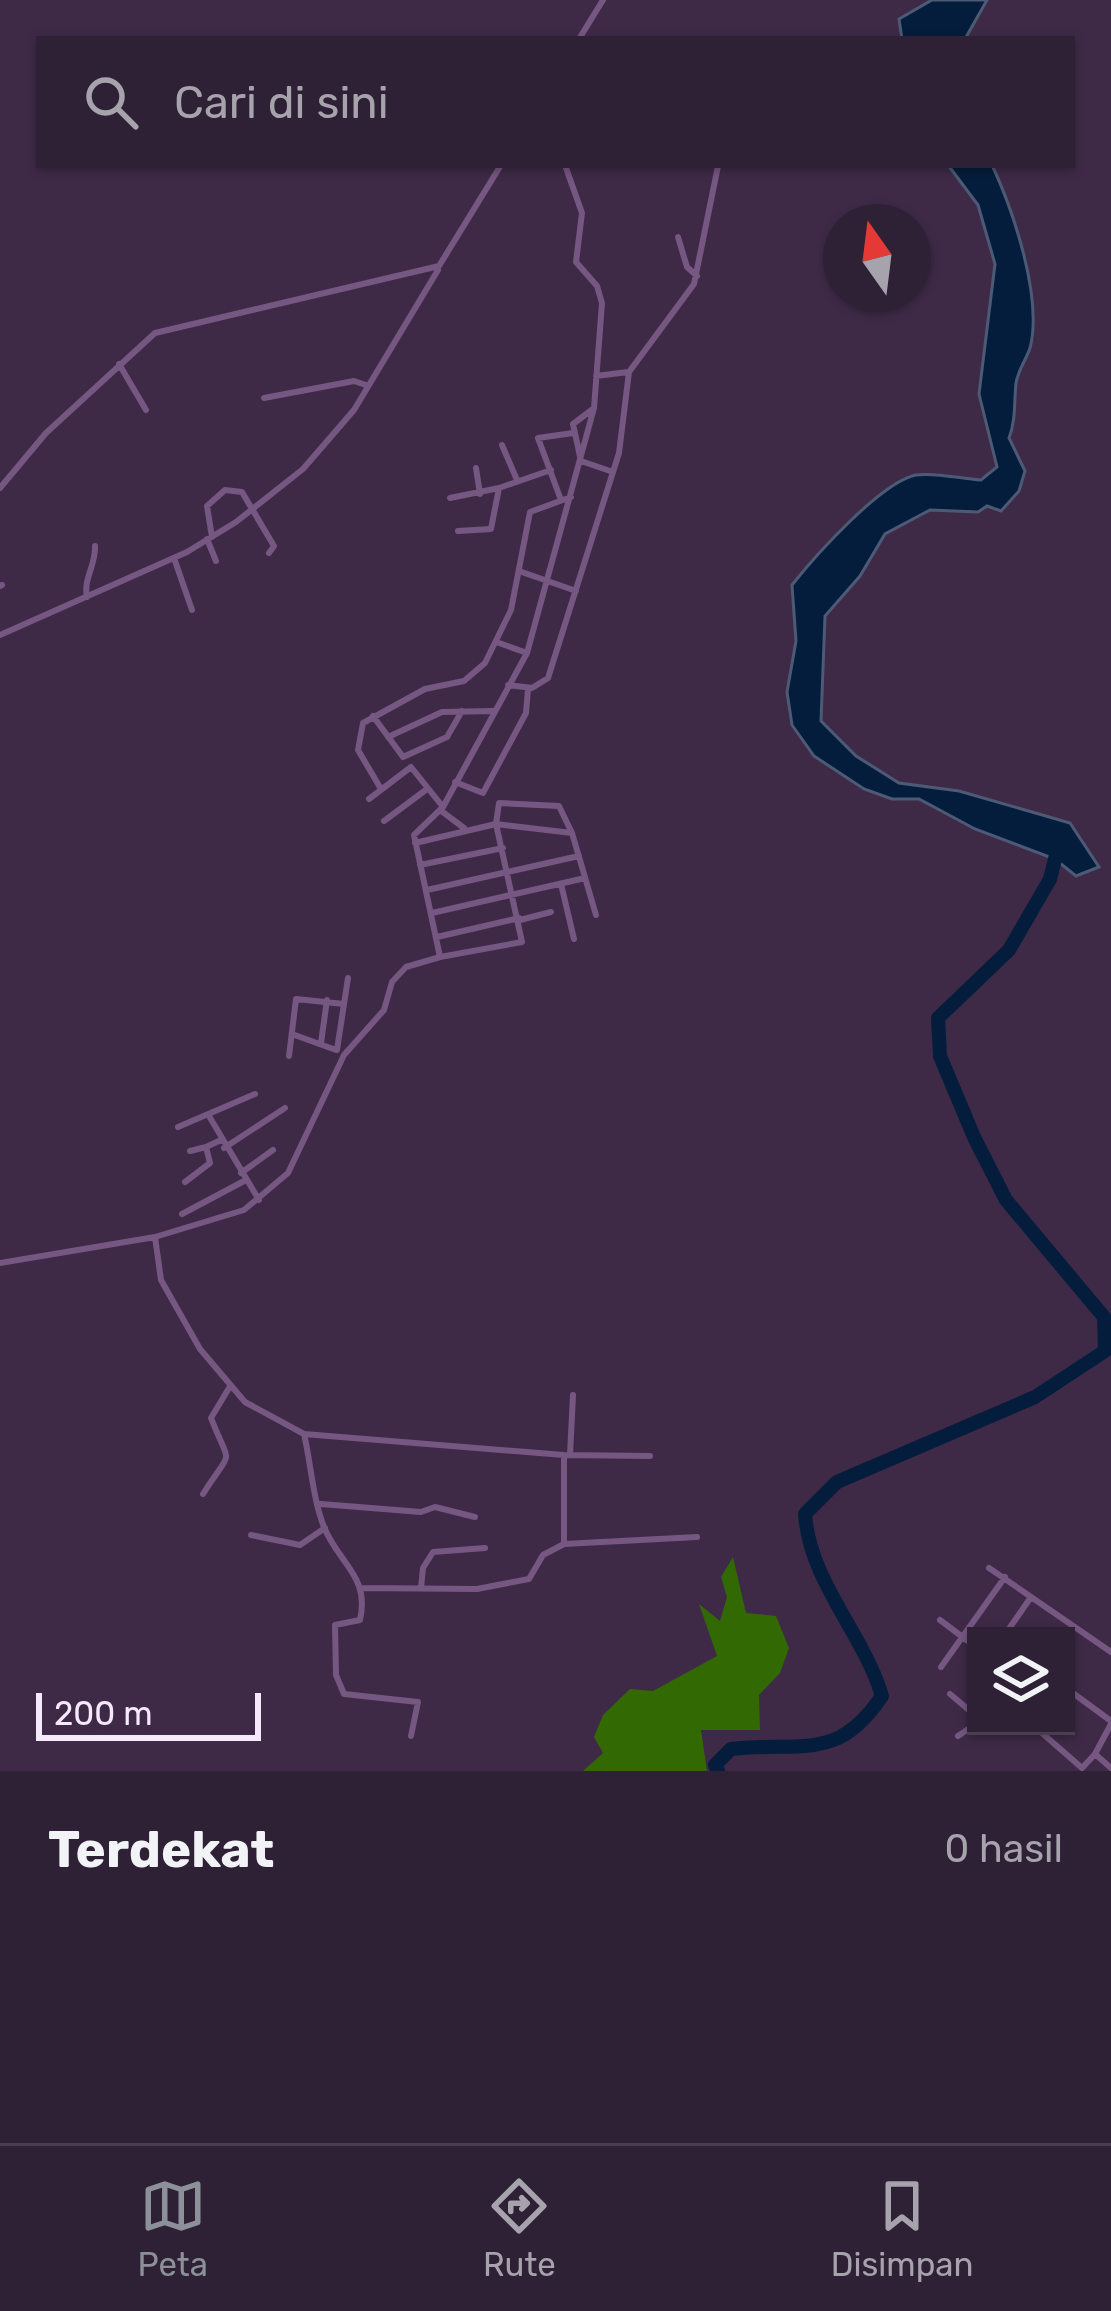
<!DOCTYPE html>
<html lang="id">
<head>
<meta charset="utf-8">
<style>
	:root { --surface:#2e2035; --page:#3a2d41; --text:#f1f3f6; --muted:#a7a3ad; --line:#493e50; --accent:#8c9099 }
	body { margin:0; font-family:Rubik,sans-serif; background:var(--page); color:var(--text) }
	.controls { position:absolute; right:36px; bottom:36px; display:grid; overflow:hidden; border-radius:0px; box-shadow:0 3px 9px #0004 }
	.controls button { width:108px; height:108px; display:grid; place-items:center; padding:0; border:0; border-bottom:3px solid var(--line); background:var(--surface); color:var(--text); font:60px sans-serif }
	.compass { position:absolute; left:823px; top:204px; width:108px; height:108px; border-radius:50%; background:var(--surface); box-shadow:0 3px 9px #0004; rotate:346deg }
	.scale { position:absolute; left:36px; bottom:30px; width:225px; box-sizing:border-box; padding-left:12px; border:6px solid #f6e9fb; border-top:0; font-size:33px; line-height:42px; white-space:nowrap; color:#f6e9fb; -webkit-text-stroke:9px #3e2a47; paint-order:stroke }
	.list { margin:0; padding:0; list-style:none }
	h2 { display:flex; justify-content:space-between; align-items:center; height:156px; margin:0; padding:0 48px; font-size:51px }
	h2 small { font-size:39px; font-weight:400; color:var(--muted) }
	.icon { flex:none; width:66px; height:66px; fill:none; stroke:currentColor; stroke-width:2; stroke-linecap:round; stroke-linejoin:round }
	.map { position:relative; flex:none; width:1111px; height:1771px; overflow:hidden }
	.search { position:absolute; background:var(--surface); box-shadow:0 3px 9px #0004; left:36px; right:36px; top:36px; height:132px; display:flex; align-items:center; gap:30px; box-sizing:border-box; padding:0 42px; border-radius:0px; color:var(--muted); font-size:45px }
	.sheet { height:372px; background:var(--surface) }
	nav { display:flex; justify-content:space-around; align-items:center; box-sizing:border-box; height:168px; border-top:3px solid var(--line); background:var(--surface); font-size:33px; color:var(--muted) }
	nav a { display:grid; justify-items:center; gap:6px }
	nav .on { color:var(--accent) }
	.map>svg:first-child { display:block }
</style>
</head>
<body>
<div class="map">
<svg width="1111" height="1771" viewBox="0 0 1111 1771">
	<rect width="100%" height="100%" fill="#3e2a47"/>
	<path fill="#326903" d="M733,1557l13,56 30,3 13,32 -9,25 -21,22 1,35h-59l6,41h-124l20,-18 -9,-16 9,-22 27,-26 23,2 64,-35 -18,-52 21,17 7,-24 -6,-20z"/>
	<path fill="#041d3c" stroke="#4d5a75" stroke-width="3" d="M932,0h55l-22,39h-63l-3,-20z
		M948,165h44c21,45 51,133 38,183 -4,12 -12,22 -14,35 -2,19 0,37 -7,55l16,33 -6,20 -18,20 -14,-5 -9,6 -48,-2 -45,24 -25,42 -35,40 -4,105 35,35 43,27 60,8 111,32 29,44 -23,9 -21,-17 -80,-30 -56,-30h-27l-28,-10 -50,-33 -22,-31 -5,-33 9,-51 -4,-56c23,-29 89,-103 124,-110 20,-3 45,4 65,5l16,-13 -18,-73 16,-130 -17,-59z"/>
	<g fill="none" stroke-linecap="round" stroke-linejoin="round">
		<path stroke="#041d3c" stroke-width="14" d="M718,1771l-3,-6 16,-16c71,-8 106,14 151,-53 -19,-64 -72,-113 -77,-182l32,-32 198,-85 70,-46 -1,-34 -98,-117 -32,-63 -34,-81 -2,-38 71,-68 41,-71 8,-32 -4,-4"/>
		<path stroke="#765782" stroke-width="6" d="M579,39l24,-39
			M678,237l9,30 10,9
			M119,364l27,46
			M596,376l32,-4
			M264,398l90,-17 12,4
			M593,409l-20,15 8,37 32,11
			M502,445l15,35
			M476,468l4,26
			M0,488l46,-55 109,-100 284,-67 62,-101
			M450,498l49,-10
			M561,500l-23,-62 35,-5
			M458,531l33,-2 8,-41 52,-18
			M212,537l-5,-31 18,-16 17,2 32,54 -5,7
			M207,539l9,22
			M174,558l18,52
			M519,571l57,20
			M0,586l2,-1
			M87,597c-4,-18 9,-32 8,-51
			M0,635l187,-83 49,-30 67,-53 51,-59 84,-140
			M499,643l28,10
			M508,685l24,3 16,-10 71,-225 10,-81 65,-88 24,-118
			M373,716l30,41
			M388,737l54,-25 51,-1
			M403,757l44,-20 15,-26
			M455,782l28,11 43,-80 2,-24
			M381,789l-23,-39 5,-27 62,-34 39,-8 21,-18 26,-53 19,-98 41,-15
			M369,799l42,-32 32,40
			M440,810l24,18
			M384,821l43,-32
			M572,833l-13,-27 -60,-3 -3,21 76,9 24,82
			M415,843l81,-19 26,118 -82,15
			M420,865l83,-17
			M561,884l13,55
			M427,890l152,-34
			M432,913l153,-35
			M520,920l31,-8
			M437,937l82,-19
			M292,1034l44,16
			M321,1043l6,-43
			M337,1050l11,-72
			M289,1056l7,-57 48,5
			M209,1116l50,84
			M178,1127l77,-33
			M224,1148l61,-40
			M190,1151l16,-4
			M241,1173l32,-23
			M185,1182l25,-19 -4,-16 15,-7
			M182,1214l64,-34
			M155,1237l6,43 39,69 45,53 59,32c7,30 9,66 20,93 15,37 46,49 36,93l-25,5 1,50 8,19 74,8 -7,34
			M0,1263l155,-26 89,-27 44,-37 56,-118 40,-45 8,-28 14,-15 34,-10 -26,-122 29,-28 84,-154 67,-245 8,-105 -5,-17 -21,-24 6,-49 -17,-48
			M304,1434l260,21 86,1
			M570,1455l3,-60
			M203,1494c31,-49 28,-24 8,-76l18,-30
			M321,1504l100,8 14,-5 40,10
			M251,1535l49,10 25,-17
			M564,1544l133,-7
			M989,1568l122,84
			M361,1588l116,1 52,-10 14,-24 21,-11v-87
			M421,1588l2,-20 10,-16 52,-4
			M940,1620l36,27
			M1004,1636l27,-39
			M941,1667l64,-90
			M1066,1688l45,33
			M950,1694l26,22
			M1034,1726l48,42 13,-14 16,14
			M958,1736l18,-12
			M1095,1754l16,-30"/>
	</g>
</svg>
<div class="controls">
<button><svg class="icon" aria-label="layers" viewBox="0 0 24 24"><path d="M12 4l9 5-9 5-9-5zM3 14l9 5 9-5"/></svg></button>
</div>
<svg class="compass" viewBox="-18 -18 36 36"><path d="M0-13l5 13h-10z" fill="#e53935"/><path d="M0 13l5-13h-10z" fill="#a7a3ad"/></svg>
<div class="scale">200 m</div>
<div class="search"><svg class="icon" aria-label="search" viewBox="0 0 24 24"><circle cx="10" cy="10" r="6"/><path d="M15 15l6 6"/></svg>Cari di sini</div>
</div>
<section class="sheet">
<h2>Terdekat<small>0 hasil</small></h2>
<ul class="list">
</ul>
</section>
<nav>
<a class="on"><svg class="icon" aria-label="map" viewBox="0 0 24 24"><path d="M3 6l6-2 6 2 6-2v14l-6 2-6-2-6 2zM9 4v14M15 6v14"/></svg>Peta</a>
<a><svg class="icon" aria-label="directions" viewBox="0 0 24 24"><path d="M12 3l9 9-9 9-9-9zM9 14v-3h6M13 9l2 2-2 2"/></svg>Rute</a>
<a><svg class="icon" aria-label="saved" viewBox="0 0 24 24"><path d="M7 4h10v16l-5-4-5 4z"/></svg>Disimpan</a>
</nav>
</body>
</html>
